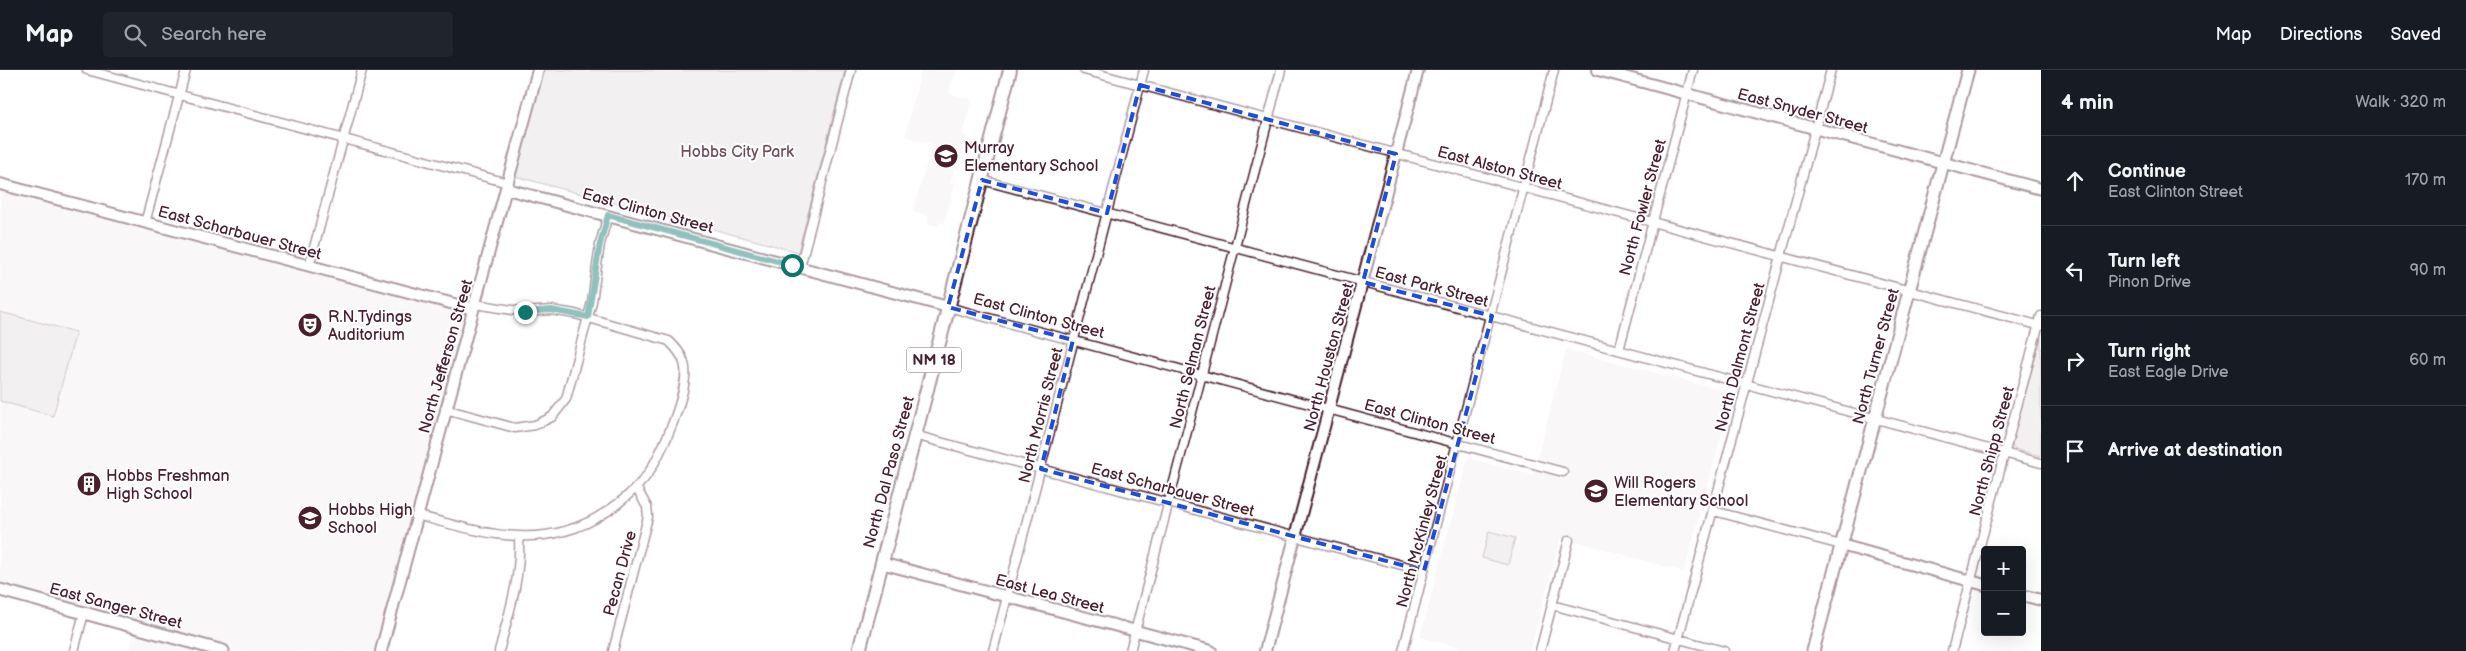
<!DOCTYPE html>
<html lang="en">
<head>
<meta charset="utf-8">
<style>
	:root { --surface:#171b24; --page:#20242c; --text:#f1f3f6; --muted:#9ea1a6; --line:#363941 }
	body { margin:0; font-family:"Balsamiq Sans",sans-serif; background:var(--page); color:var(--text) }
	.controls { position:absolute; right:15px; bottom:15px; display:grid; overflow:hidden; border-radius:5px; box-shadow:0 5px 20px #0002 }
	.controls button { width:45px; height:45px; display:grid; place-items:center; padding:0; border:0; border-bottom:1px solid var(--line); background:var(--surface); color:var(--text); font:25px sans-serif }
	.stop { position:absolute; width:15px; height:15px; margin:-11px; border:4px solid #0f766e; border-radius:50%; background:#fff }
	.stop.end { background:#0f766e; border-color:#fff; box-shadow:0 1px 5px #0008 }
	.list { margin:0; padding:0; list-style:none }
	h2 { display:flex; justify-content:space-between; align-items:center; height:65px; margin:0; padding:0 20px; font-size:21px }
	h2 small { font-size:16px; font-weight:400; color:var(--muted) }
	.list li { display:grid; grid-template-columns:32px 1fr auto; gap:15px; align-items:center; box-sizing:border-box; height:90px; padding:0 20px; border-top:1px solid var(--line) }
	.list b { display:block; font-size:19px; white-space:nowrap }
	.list p { margin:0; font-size:16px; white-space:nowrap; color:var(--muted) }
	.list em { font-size:16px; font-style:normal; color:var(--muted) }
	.icon { flex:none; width:28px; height:28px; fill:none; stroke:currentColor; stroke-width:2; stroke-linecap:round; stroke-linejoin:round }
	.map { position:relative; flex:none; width:2041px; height:581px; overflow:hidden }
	header { display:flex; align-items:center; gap:30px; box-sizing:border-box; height:70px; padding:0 25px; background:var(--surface); border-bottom:1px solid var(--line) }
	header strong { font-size:24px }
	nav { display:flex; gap:28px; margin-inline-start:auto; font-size:18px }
	.search { width:350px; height:45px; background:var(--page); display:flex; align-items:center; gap:12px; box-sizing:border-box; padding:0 18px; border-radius:5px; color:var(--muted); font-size:19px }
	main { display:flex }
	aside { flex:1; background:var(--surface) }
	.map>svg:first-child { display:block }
</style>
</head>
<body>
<header>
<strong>Map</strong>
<div class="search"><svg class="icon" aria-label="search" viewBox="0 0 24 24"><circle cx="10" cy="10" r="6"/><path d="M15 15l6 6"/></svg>Search here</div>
<nav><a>Map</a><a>Directions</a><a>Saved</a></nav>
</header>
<main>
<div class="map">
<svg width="2041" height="581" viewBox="0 0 2041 581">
	<rect width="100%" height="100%" fill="#fff"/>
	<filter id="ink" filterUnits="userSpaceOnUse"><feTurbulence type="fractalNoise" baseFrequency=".02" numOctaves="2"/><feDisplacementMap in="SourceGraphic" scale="10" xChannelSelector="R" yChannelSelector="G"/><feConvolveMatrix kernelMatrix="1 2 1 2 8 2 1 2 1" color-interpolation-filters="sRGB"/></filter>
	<g filter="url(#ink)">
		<path fill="#f2eeef" d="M921,0h36l-9,23 24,7 -9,35 5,1 -9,33 -5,-1 -4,15 5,1 -11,40 -5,-2 -1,4 -11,-3 2,-7 -16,-5 19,-67 -27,-8z
			M0,114l473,125 -92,342h-252l6,-24 -135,-37z
			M1566,279l163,43 3,5 -48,175 -123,-35 -31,114h-58l-52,-14 48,-179 65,17z"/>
		<path fill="#e5dee0" stroke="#987e86" d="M540,0h305l-47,182 -284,-76z
			M0,242l76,20 -23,84 -53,-15z
			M2041,267v119l-27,-7 -3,-5z
			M1489,461l26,7 -7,27 -26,-7z"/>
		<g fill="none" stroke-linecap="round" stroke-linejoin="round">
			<defs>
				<path id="minor" d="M87,0l421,113
					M1084,0l957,256
					M982,110l1059,283
					M145,153l41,-153
					M309,196l53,-196
					M800,197l51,-197
					M948,237l615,165
					M1619,280l74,-280
					M445,339l70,19 20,-3 17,-8 14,-18 26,-97 8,-58 8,-29
					M914,365l510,136
					M1714,441l127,34
					M416,445c49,13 99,30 149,16 30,-8 59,-29 79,-52 16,-19 48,-93 40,-116 -2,-9 -9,-16 -15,-22l-94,-27 -24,-4 -26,2 -50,-8
					M1552,535l172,46
					M74,581l10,-38
					M499,581c10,-38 22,-74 20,-113
					M613,581l35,-134 -1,-10 -11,-20
					M993,581l151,-581
					M1130,581l151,-581
					M1403,581l151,-581
					M1540,581l29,-111
					M1675,581l156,-581
					M1952,581l89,-335"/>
				<path id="tertiary" d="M1598,0l443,119
					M0,114l473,125
					M507,119l441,118
					M1841,475l144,40
					M881,493l330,88
					M2022,525l19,5
					M381,581l157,-581
					M1265,581l153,-581"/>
				<path id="secondary" d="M0,520l223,61
					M1813,581l155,-581"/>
				<path id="primary" d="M859,581l151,-581"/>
			</defs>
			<use href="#minor" stroke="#4a1f2b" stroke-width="11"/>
			<use href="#tertiary" stroke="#4a1f2b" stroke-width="14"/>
			<use href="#secondary" stroke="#4a1f2b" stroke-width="15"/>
			<use href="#primary" stroke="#4a1f2b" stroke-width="16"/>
			<use href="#minor" stroke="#fff" stroke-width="8"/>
			<use href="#tertiary" stroke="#fff" stroke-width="10"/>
			<use href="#secondary" stroke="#fff" stroke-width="11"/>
			<use href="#primary" stroke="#fff" stroke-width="12"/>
		</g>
	</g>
	<g fill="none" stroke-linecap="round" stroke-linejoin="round" filter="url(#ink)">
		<path stroke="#0f766e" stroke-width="6" d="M525,242l26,-2 37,7 12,-73 8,-29 184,50"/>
	</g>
	<path d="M0 0H2041V581H0ZM1140,15l256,69 -33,128 129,34 -68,255 -383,-102 32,-129 -125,-33 34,-127 125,33z" fill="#fff" fill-opacity=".55" fill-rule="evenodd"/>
	<path fill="none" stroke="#1d4ed8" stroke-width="4" stroke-dasharray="10 6" stroke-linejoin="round" d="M1140,15l256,69 -33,128 129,34 -68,255 -383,-102 32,-129 -125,-33 34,-127 125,33z"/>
	<defs>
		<symbol id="school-disc" viewBox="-11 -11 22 22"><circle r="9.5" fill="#4a1f2b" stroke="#fff"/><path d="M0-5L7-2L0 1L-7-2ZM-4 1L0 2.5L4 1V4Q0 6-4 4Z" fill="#fff"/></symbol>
		<symbol id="theatre-disc" viewBox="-11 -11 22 22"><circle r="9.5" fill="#4a1f2b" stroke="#fff"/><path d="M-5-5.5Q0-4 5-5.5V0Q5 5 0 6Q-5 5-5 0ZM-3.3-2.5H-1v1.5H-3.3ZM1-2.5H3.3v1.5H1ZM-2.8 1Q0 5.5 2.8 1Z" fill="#fff"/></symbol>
		<symbol id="building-disc" viewBox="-11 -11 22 22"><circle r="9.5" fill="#4a1f2b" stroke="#fff"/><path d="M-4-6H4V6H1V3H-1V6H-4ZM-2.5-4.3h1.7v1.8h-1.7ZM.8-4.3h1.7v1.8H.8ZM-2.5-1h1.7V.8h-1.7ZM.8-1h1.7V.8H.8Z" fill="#fff"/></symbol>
	</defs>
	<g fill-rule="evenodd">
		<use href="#school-disc" x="932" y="72" width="28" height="28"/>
		<use href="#theatre-disc" x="296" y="241" width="28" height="28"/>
		<use href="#building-disc" x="75" y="400" width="28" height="28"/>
		<use href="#school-disc" x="1582" y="407" width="28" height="28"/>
		<use href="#school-disc" x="296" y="434" width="28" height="28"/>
	</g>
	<g text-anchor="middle" stroke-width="4" stroke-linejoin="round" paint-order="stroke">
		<rect fill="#fff" stroke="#80626b" stroke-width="1" x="906.5" y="277.5" width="55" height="25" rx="4"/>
		<g font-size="15" font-weight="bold" fill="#4a1f2b">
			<text x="934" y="295">NM 18</text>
		</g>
		<g font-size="16" fill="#4a1f2b" stroke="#fff">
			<text transform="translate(1803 40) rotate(15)" y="6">East Snyder Street</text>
			<text transform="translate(1500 97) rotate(15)" y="6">East Alston Street</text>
			<text transform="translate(1642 137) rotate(-75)" y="6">North Fowler Street</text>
			<text transform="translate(648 140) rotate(15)" y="6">East Clinton Street</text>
			<text transform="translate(240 162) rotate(15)" y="6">East Scharbauer Street</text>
			<text transform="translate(1432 216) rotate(15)" y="6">East Park Street</text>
			<text transform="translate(1039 245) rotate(15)" y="6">East Clinton Street</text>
			<text transform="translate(445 286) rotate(-74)" y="6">North Jefferson Street</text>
			<text transform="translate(1875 286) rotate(-75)" y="6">North Turner Street</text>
			<text transform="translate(1192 287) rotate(-76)" y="6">North Selman Street</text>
			<text transform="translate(1328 287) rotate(-75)" y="6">North Houston Street</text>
			<text transform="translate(1739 287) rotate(-75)" y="6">North Dalmont Street</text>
			<text transform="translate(1040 345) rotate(-76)" y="6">North Morris Street</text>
			<text transform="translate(1430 351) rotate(15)" y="6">East Clinton Street</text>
			<text transform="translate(1991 381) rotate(-75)" y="6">North Shipp Street</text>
			<text transform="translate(888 402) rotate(-75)" y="6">North Dal Paso Street</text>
			<text transform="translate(1173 419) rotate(15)" y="6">East Scharbauer Street</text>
			<text transform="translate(1421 461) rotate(-75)" y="6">North McKinley Street</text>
			<text transform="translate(619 503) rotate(-75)" y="6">Pecan Drive</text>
			<text transform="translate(1050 523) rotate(15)" y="6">East Lea Street</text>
			<text transform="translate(116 535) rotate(15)" y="6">East Sanger Street</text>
		</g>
		<g font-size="16" fill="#4a1f2b" stroke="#fff" text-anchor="start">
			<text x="964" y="83">Murray<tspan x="964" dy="18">Elementary School</tspan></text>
			<text x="328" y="252">R.N.Tydings<tspan x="328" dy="18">Auditorium</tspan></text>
			<text x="106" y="411">Hobbs Freshman<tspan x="106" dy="18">High School</tspan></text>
			<text x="1614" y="418">Will Rogers<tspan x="1614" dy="18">Elementary School</tspan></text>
			<text x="328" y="445">Hobbs High<tspan x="328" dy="18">School</tspan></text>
		</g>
		<g font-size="16" fill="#714f58" stroke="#fff">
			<text x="737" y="87">Hobbs City Park</text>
		</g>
	</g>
</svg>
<div class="controls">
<button>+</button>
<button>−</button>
</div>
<div class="stop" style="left:792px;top:195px"></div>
<div class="stop end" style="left:525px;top:242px"></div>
</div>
<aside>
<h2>4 min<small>Walk · 320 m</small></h2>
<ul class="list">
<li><svg class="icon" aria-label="ahead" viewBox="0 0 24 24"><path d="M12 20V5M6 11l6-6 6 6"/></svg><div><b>Continue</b><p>East Clinton Street</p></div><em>170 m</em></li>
<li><svg class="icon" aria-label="left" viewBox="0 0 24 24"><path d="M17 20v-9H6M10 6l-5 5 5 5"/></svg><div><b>Turn left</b><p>Pinon Drive</p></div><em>90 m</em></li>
<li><svg class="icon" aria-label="right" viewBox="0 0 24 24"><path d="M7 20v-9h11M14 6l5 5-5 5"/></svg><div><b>Turn right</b><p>East Eagle Drive</p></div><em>60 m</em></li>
<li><svg class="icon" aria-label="arrive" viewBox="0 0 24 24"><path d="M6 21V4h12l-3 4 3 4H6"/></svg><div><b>Arrive at destination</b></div></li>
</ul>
</aside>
</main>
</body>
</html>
